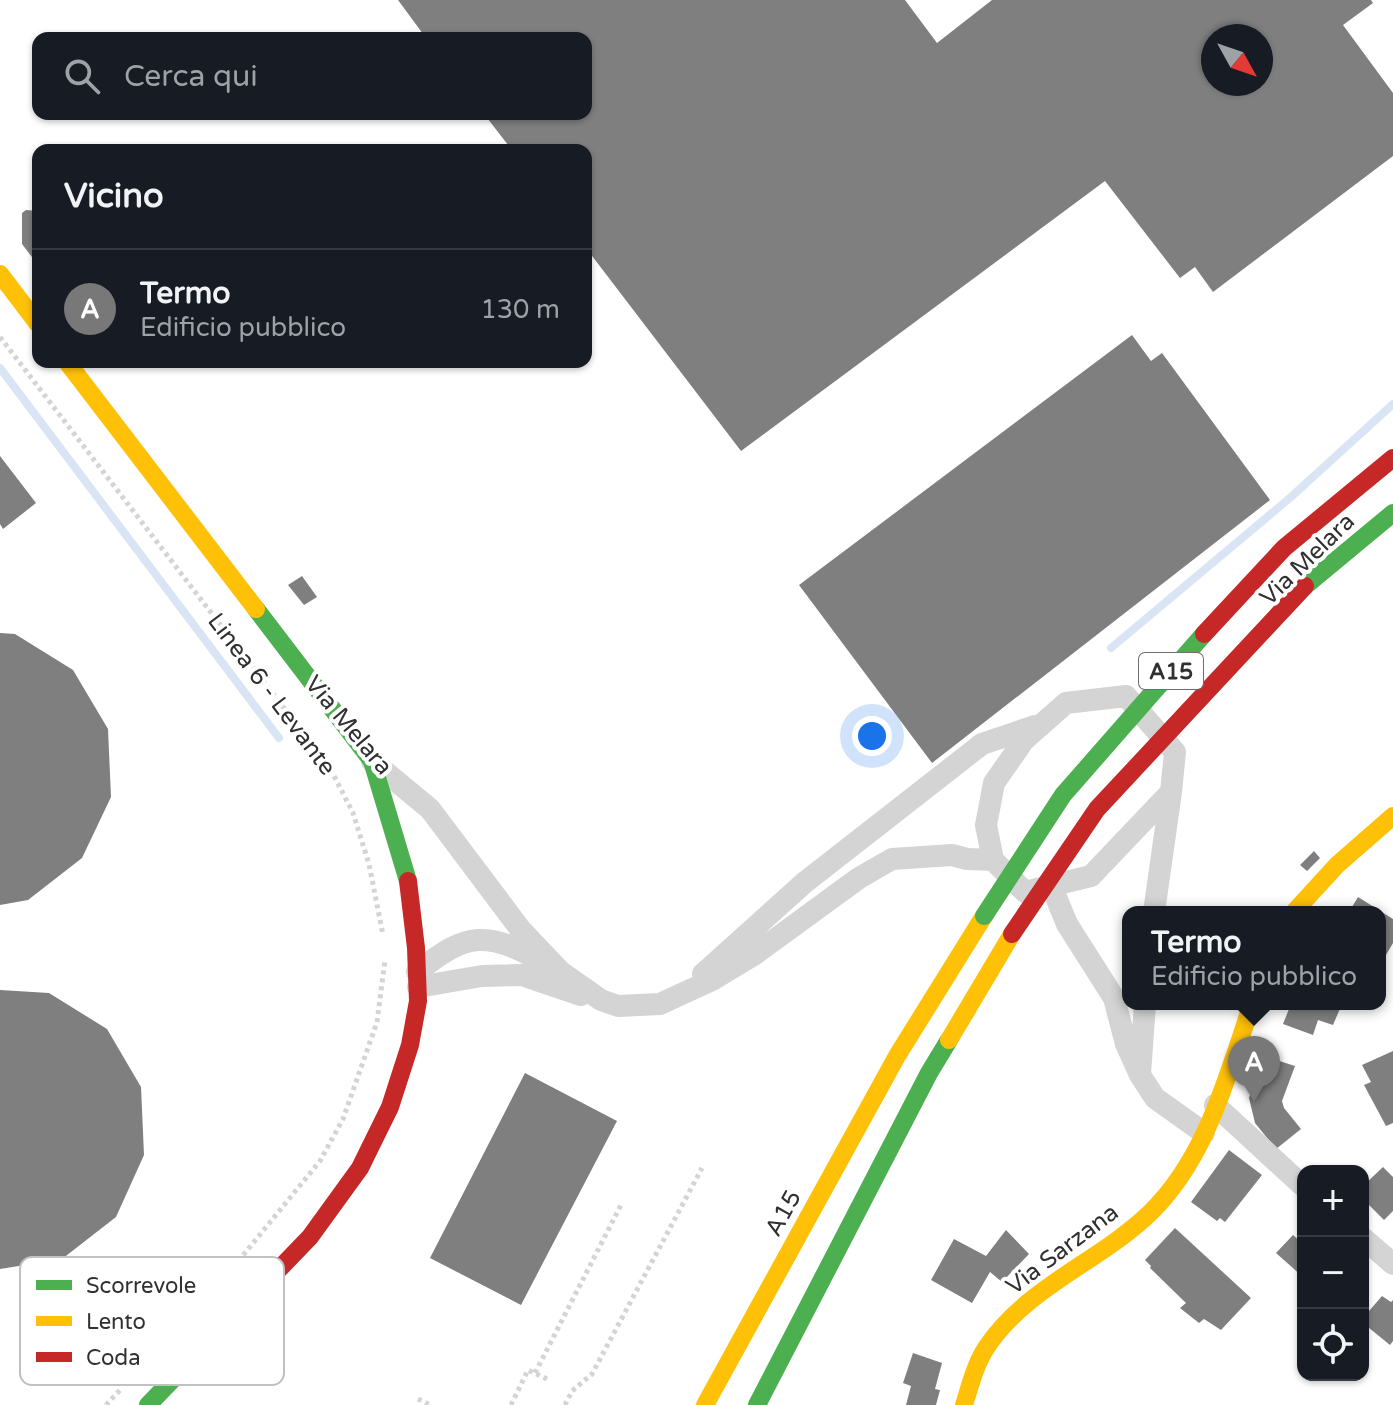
<!DOCTYPE html>
<html lang="it">
<head>
<meta charset="utf-8">
<style>
	:root { --surface:#171b24; --page:#242831; --text:#f1f3f6; --muted:#9ea1a6; --line:#363941; --accent:#787878 }
	body { margin:0; font-family:"Varela Round",sans-serif; background:var(--page); color:var(--text) }
	.controls { position:absolute; right:24px; bottom:24px; display:grid; overflow:hidden; border-radius:16px; box-shadow:0 2px 6px #0004 }
	.controls button { width:72px; height:72px; display:grid; place-items:center; padding:0; border:0; border-bottom:2px solid var(--line); background:var(--surface); color:var(--text); font:40px sans-serif }
	.compass { position:absolute; left:1201px; top:24px; width:72px; height:72px; border-radius:50%; background:var(--surface); box-shadow:0 2px 6px #0004; rotate:130deg }
	.you { position:absolute; left:872px; top:736px; width:28px; height:28px; margin:-20px; border:6px solid #fff; border-radius:50%; background:#1a73e8; box-shadow:0 0 0 12px #1a73e833 }
	.badge { display:grid; place-items:center; width:52px; height:52px; border-radius:50%; background:var(--accent); color:#fff; font-size:26px; font-weight:700 }
	.pin { position:absolute; translate:-50% -66px; filter:drop-shadow(0 2px 4px #0008) }
	.pin::after { content:''; position:absolute; top:42px; width:28px; height:24px; background:inherit; clip-path:polygon(0 0,100% 0,50% 100%) }
	.popup { position:absolute; left:1122px; top:906px; width:264px; height:104px; box-sizing:border-box; display:grid; place-content:center; border-radius:16px; background:var(--surface); filter:drop-shadow(0 2px 6px #0005); font-size:26px; white-space:nowrap; color:var(--muted) }
	.popup b { font-size:30px; color:var(--text) }
	.popup::after { content:''; position:absolute; left:50%; top:100%; margin-left:-16px; border:16px solid transparent; border-top-color:var(--surface) }
	.list { margin:0; padding:0; list-style:none }
	h2 { display:flex; justify-content:space-between; align-items:center; height:104px; margin:0; padding:0 32px; font-size:34px }
	h2 small { font-size:26px; font-weight:400; color:var(--muted) }
	.list li { display:grid; grid-template-columns:52px 1fr auto; gap:24px; align-items:center; box-sizing:border-box; height:120px; padding:0 32px; border-top:2px solid var(--line) }
	.list b { display:block; font-size:30px; white-space:nowrap }
	.list p { margin:0; font-size:26px; white-space:nowrap; color:var(--muted) }
	.list em { font-size:26px; font-style:normal; color:var(--muted) }
	.icon { flex:none; width:44px; height:44px; fill:none; stroke:currentColor; stroke-width:2; stroke-linecap:round; stroke-linejoin:round }
	.map { position:relative; flex:none; width:1393px; height:1405px; overflow:hidden }
	.search { position:absolute; background:var(--surface); box-shadow:0 2px 6px #0004; left:32px; top:32px; width:560px; height:88px; display:flex; align-items:center; gap:20px; box-sizing:border-box; padding:0 28px; border-radius:16px; color:var(--muted); font-size:30px }
	.panel { position:absolute; background:var(--surface); box-shadow:0 2px 6px #0004; left:32px; top:144px; width:560px; height:224px; border-radius:16px }
	.map>svg:first-child { display:block }
</style>
</head>
<body>
<div class="map">
<svg width="1393" height="1405" viewBox="0 0 1393 1405">
	<rect width="100%" height="100%" fill="#fff"/>
	<g fill="none" stroke-linecap="round" stroke-linejoin="round">
		<path stroke="#d9e4f4" stroke-width="8" d="M0,368l279,370
			M1111,648l180,-151 102,-93"/>
	</g>
	<path fill="#7f7f7f" fill-rule="evenodd" d="M398,0h507l32,43 55,-43h379l2,3 -30,22 50,68v63l-180,136 -18,-25 -15,11 -75,-97 -364,270 -155,-203v-98h-74l-28,-36h102v-76h-160zM1213,36h48v48h-48z
		M26,210l12,1v54l-16,-21v-31z
		M1132,335l19,26 11,-8 108,147 -338,263 -133,-178z
		M0,456l36,47 -33,26 -3,-5z
		M302,576l15,21 -13,8 -16,-20z
		M0,633l15,1 58,36 35,59 3,68 -29,61 -54,42 -28,5z
		M1314,851l6,7 -13,13 -7,-6z
		M1358,897l35,22v24l-13,22v-53h-31z
		M0,990l49,3 58,36 34,58 3,68 -28,62 -54,42 -62,10z
		M1291,1004h51l-9,21 -15,-5 -5,15 -30,-11z
		M1393,1051v72l-7,3 -22,-41 7,-3 -9,-17z
		M1264,1056l31,10 -13,35 2,7 17,21 -25,20 -21,-26 -6,-25z
		M525,1073l92,48 -96,184 -91,-47z
		M1229,1150l33,25 -37,47 -5,-4 -3,3 -26,-19z
		M1383,1167l10,10v34l-9,9 -21,-21v-13z
		M1175,1228l76,70 -30,32 -17,-11 -5,4 -19,-15 6,-5 -36,-35 1,-2 -6,-6z
		M1006,1230l23,24 -27,28 -12,-10 -18,31 -41,-23 23,-41 32,17z
		M1293,1235l10,9v33l-27,-24z
		M1382,1296l9,6 2,-2v41l-3,4 -27,-22v-5z
		M913,1353l29,10 -7,26 5,1 -4,15h-30l5,-19 -8,-3z"/>
	<g fill="none" stroke-linecap="round" stroke-linejoin="round">
		<path stroke="#d4d4d4" stroke-width="5" stroke-dasharray="4 4" stroke-linecap="butt" d="M0,337l330,431 23,45 16,51 14,71
			M218,1286l102,-125 23,-42 34,-97 8,-62
			M535,1373l87,-170
			M418,1399l12,6
			M106,1405l15,-16
			M511,1405l17,-35 19,9
			M565,1405l7,-14 20,-17 110,-206"/>
		<path stroke="#d4d4d4" stroke-width="22" d="M1126,696l49,56 -4,40 -80,84 -66,16 -32,-32 -7,-35 8,-42 30,-43 42,-37z
			M372,761l58,48 91,121 40,42 40,28 17,6 42,-2 52,-24 43,-26 104,-76 33,-19 60,-4 15,4 26,1
			M1051,885l16,39 47,74 12,46 14,31 15,23 49,35
			M1154,912l17,-120
			M417,972c51,-41 69,-41 126,-10
			M703,974l101,-91 178,-139 53,-18
			M418,987l64,-11 40,-1 59,20
			M1140,1074l5,-70
			M1215,1105l88,81
			M1363,1238l30,26"/>
		<path stroke="#4caf50" stroke-width="18" d="M1305,586l88,-73
			M256,609l116,152 36,120
			M148,1405l82,-85
			M757,1405l172,-332 20,-33"/>
		<path stroke="#ffc107" stroke-width="18" d="M0,274l38,50
			M67,362l189,247
			M1294,912l43,-47 56,-49
			M949,1040l63,-106
			M705,1405l192,-349 87,-140
			M964,1405c6,-19 11,-40 22,-57 40,-61 115,-87 165,-136 56,-55 76,-136 101,-208"/>
		<path stroke="#c62828" stroke-width="18" d="M230,1320l80,-83 50,-69 30,-61 20,-62 8,-44 -2,-53 -8,-67"/>
		<path stroke="#4caf50" stroke-width="18" d="M984,916l79,-121 141,-161"/>
		<path stroke="#c62828" stroke-width="18" d="M1204,634l80,-86 109,-90
			M1012,934l85,-125 208,-223"/>
	</g>
	<g text-anchor="middle" stroke-width="8" stroke-linejoin="round" paint-order="stroke">
		<rect fill="#fff" stroke="#6e6e6e" stroke-width="2" x="1139" y="653" width="64" height="36" rx="6"/>
		<g font-size="22" font-weight="bold" fill="#303030">
			<text x="1171" y="679">A15</text>
		</g>
		<g font-size="24" fill="#303030" stroke="#fff">
			<text transform="translate(1307 559) rotate(-44)" y="8">Via Melara</text>
			<text transform="translate(272 694) rotate(53)" y="8">Linea 6 - Levante</text>
			<text transform="translate(349 725) rotate(50)" y="8">Via Melara</text>
			<text transform="translate(783 1213) rotate(-61)" y="8">A15</text>
			<text transform="translate(1062 1249) rotate(-37)" y="8">Via Sarzana</text>
		</g>
	</g>
	<rect x="20" y="1257" width="264" height="128" rx="12" fill="#fff" stroke="#c1c1c1" stroke-width="2"/>
	<rect x="36" y="1280" width="36" height="10" fill="#4caf50"/>
	<rect x="36" y="1316" width="36" height="10" fill="#ffc107"/>
	<rect x="36" y="1352" width="36" height="10" fill="#c62828"/>
	<g font-size="22" fill="#303030">
		<text x="86" y="1293">Scorrevole</text>
		<text x="86" y="1329">Lento</text>
		<text x="86" y="1365">Coda</text>
	</g>
</svg>
<div class="controls">
<button>+</button>
<button>−</button>
<button><svg class="icon" aria-label="locate" viewBox="0 0 24 24"><circle cx="12" cy="12" r="6"/><path d="M12 2v4M12 18v4M2 12h4M18 12h4"/></svg></button>
</div>
<svg class="compass" viewBox="-18 -18 36 36"><path d="M0-13l5 13h-10z" fill="#e53935"/><path d="M0 13l5-13h-10z" fill="#9ea1a6"/></svg>
<div class="you"></div>
<div class="pin badge" style="left:1254px;top:1102px">A</div>
<div class="popup"><b>Termo</b>Edificio pubblico</div>
<div class="search"><svg class="icon" aria-label="search" viewBox="0 0 24 24"><circle cx="10" cy="10" r="6"/><path d="M15 15l6 6"/></svg>Cerca qui</div>
<section class="panel">
<h2>Vicino<small></small></h2>
<ul class="list">
<li><span class="badge">A</span><div><b>Termo</b><p>Edificio pubblico</p></div><em>130 m</em></li>
</ul>
</section>
</div>
</body>
</html>
